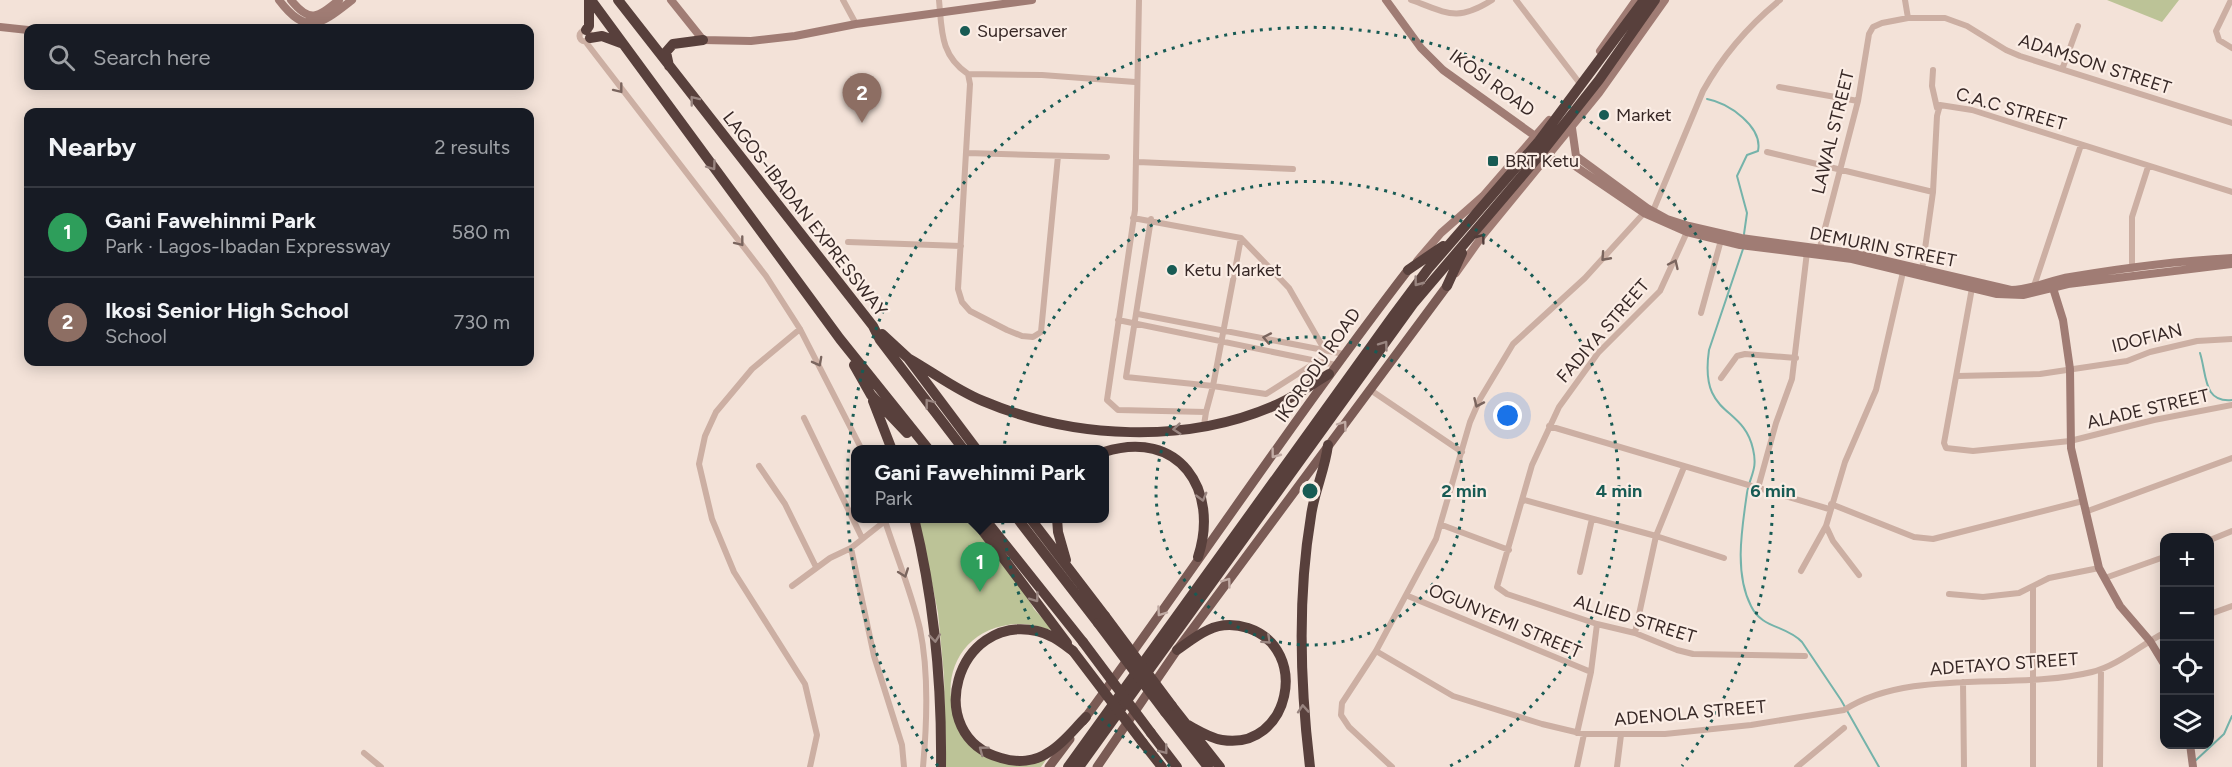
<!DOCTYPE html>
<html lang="en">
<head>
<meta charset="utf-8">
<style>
	:root { --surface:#171b24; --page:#242831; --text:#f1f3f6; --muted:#9ea1a6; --line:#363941; --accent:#8fafad }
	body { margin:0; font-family:Figtree,sans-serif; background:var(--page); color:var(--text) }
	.controls { position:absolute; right:18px; bottom:18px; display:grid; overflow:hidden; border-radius:12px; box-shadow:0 3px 15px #0003 }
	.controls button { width:54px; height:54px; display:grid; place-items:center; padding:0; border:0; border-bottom:2px solid var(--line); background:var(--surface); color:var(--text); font:30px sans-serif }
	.you { position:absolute; left:1508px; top:416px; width:21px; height:21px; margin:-15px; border:4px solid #fff; border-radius:50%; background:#1a73e8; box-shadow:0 0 0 9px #1a73e833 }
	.badge { display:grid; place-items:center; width:39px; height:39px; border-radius:50%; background:var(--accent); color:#fff; font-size:20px; font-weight:700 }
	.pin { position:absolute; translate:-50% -50px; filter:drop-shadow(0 2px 3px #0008) }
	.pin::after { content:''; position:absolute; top:32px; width:21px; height:18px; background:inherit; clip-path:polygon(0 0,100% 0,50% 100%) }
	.popup { position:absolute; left:851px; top:445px; width:258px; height:78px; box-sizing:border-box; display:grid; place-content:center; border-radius:12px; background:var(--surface); filter:drop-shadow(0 2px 4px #0005); font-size:20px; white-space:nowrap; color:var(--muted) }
	.popup b { font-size:22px; color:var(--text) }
	.popup::after { content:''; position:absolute; left:50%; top:100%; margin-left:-12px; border:12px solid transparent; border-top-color:var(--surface) }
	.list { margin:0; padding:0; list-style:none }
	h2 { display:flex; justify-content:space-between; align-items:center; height:78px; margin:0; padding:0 24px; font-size:26px }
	h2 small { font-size:20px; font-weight:400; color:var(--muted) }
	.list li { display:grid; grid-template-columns:39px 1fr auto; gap:18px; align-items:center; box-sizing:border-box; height:90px; padding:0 24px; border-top:2px solid var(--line) }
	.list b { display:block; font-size:22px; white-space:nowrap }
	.list p { margin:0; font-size:20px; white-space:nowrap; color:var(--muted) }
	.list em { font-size:20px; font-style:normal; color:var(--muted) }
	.icon { flex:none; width:33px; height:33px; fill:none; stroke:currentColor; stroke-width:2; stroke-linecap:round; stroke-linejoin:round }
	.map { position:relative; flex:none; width:2232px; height:767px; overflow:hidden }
	.search { position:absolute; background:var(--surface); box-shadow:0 3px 15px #0003; left:24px; top:24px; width:510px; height:66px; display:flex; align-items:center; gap:15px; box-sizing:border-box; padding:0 21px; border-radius:12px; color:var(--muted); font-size:22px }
	.panel { position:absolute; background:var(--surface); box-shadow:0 3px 15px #0003; left:24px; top:108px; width:510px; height:258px; border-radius:12px }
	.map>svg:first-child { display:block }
</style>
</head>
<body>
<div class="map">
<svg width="2232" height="767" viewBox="0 0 2232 767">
	<rect width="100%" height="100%" fill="#f3e2d8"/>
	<path fill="#bcc397" d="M2107,0h72l-17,22z
		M919,519h54l39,49 22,41 20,22c-10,-3 -22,-7 -32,-7 -97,-1 -101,143 24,136l-5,7h-95l-2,-91 -6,-63z"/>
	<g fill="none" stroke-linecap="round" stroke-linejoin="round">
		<path stroke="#75b3aa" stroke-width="2" d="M1707,99c22,4 56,28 51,52l-11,4 -10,21 10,37 -3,21
			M1743,249l-34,101c-10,68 34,54 44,99 5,21 -3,26 -6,44 -5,35 -13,80 4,113 11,23 35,19 51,36l39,58 38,67
			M2200,353c7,22 3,50 32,47
			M2195,761l29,-27 8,-18"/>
		<path stroke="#ccafa3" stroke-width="6" d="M843,0l13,24
			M939,0c3,31 1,55 29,74l2,10 -12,205 4,13 8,9 37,19 15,6 11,1 8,-5 17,-176
			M1139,0l-4,210 -28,190 11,10 88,2 -2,13
			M1411,0c35,12 45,23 81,0
			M1516,0l62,81
			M1905,0l3,18
			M2231,0l-15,31 3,9 13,8
			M579.5 36a5.5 5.5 0 1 1 11 0a5.5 5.5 0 1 1-11 0Z
			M585,41l181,235 34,53 62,121
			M2063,67l15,-41
			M1933,70l-1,16 5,22
			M968,74l74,1 93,7
			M1779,87l79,14
			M1767,152l166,40
			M967,153l140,4
			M1138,162l155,7
			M1653,211l50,-120c20,-36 45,-65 77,-91
			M1133,218l108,20 48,50 35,61
			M1151,219l-25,158 87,9 -7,26
			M1687,232l-27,59 -62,62 -39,54 -27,58 -35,122 10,7 90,30 38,9 42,17 16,4 112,2
			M1241,238l-28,148 53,8 52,-33
			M848,242l113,4
			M1819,251l39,-150 11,-67 4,-7 9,-4 26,-5h37l22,8 39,24 14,6 212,67
			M2132,269v-52l16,-50
			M1922,270l11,-78 4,-76 3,-11 32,5 260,82
			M2034,286l47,-141
			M1972,288l-28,155 2,5 27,3 97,-10 84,-21 78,-15
			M1701,313l20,-73
			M1138,314l206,40
			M1118,320l218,45
			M800,329l-48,40 -36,43 -11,24 -6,28 13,55 22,53 71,112 12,51 -7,32
			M1957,376l83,-2 87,-13 23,-9 47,-11 35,-2
			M1721,378l16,-22 8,-2 51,4
			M1369,389l93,63
			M804,418l58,120
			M1549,426l280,83
			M759,466l26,38 31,63
			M1758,488l18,-65 16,-44 15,-127
			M1524,500l132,36 68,22
			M1831,504l83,33 19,2 150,-38
			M2085,512l147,-54
			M884,518c12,37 27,73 36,111 9,43 7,94 3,138
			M1442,525l67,25
			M1826,526l7,15 26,34
			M2210,540l22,-9
			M851,548l23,108 28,89 2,22
			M1801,571l25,-45 19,-64 31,-72 27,-118
			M1580,572l12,-53
			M2105,578l59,-21
			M792,586l38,-28 21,-10 34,-27
			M2033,587v180
			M1949,594l34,3 36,-4 30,-15 50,-10
			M1408,596l183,76
			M2210,614l22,-8
			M1635,633l21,-97 28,-69
			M1376,651l77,45 89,28 42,10h81l86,-9 93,-15c67,-43 171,-19 248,-38 25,-6 49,-27 72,-39
			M1963,682l1,85
			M1577,733l14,-61 6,-48
			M364,753l17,14
			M1392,767l-43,-40 -8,-12 1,-12 34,-52 60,-112 34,-117 10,-23 33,-55 72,-66 59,-65
			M1577,767l7,-33
			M1617,767l4,-32
			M1797,767l47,-39
			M2100,767l1,-97"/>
		<path stroke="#a07c74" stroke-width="8" d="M279,0c28,37 42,24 73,0
			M291,0c19,24 27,17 48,0
			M671,0l32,40 48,1 44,-5 61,-12 176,-24
			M1386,0l35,48 22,22 92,66
			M0,27l28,3
			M1600,51l36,-51
			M1572,128l4,28 71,52 20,11 22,7 52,12 112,15 158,37c21,0 39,-10 59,-13 53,-9 108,-16 162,-19
			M1547,159l22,3 75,51 43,19 53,13 112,14 145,35 26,1 45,-11 164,-20
			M1417,261l24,-28 42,-37 66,-76
			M1456,273l27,-38 116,-142 66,-93
			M2053,288l10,32 7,49 1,79 28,120 21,38 30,35 14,23
			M2190,744l3,23"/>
		<path stroke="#7a5b55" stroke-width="9" d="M1083,721c110,-150 212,-304 325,-451
			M1049,767l21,-28
			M1097,767l80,-117 270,-364"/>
		<path stroke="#58403c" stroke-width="10" d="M591,0l249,339 89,111
			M618,0l255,326 7,14 84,110
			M586,30l3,-4v-26
			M590,38l12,-2 19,7
			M669,66l-3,-14 7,-8 30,-4
			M1408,270l35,-24
			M1447,286l15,-33
			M882,334l26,24 69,92
			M908,358c25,14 48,32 75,43 90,38 204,44 295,3 18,-8 34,-20 51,-30
			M854,365l17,30 36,38
			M873,401l19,49
			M1104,452c75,-24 116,38 94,105
			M914,518c20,82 28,165 27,249
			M973,518l94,125
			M984,518l99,124
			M1017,518l81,105
			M1030,518l75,98
			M1057,518l1,14 8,28
			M1177,650c10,-7 20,-15 31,-20 12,-6 27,-6 40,-2 63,21 42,123 -26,112 -12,-2 -23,-9 -34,-15
			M1073,651c-11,-8 -22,-17 -36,-20 -81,-18 -116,105 -36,127 16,5 34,4 48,-6 14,-8 25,-23 37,-35
			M1172,706l48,61
			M1165,712l43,55
			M1151,733l26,34
			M1143,743l19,24
			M1068,767l325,-451 35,-47 111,-128 105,-141
			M1079,767l334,-463 126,-148 60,-76 56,-80
			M1310,767c-10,-83 -13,-168 1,-251 3,-24 14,-46 17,-71"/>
		<path stroke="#58403c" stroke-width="10" d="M1105,616l67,90
			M1098,623l67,89
			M1083,642l68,91
			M1073,651l70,92"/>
	</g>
	<defs><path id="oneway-chevron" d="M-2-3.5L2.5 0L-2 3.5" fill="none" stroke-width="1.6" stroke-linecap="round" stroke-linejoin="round" transform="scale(1.5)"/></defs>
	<g stroke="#7a655e">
		<use href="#oneway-chevron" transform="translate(619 89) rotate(52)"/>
		<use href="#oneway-chevron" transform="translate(740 242) rotate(52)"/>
		<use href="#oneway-chevron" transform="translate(1605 257) rotate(132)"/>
		<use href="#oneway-chevron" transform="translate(1674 264) rotate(-65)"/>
		<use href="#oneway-chevron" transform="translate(1267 338) rotate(-169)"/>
		<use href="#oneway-chevron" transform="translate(818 362) rotate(62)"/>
		<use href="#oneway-chevron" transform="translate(1478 403) rotate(114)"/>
		<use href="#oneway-chevron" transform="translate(904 573) rotate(70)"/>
	</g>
	<g stroke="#998580">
		<use href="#oneway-chevron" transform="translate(694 100) rotate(-128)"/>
		<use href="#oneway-chevron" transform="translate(712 166) rotate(54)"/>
		<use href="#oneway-chevron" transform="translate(1418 282) rotate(127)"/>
		<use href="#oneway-chevron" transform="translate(1384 345) rotate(-54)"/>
		<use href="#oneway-chevron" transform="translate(929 403) rotate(-128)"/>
		<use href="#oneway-chevron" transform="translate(1177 429) rotate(175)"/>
		<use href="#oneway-chevron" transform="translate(1202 497) rotate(75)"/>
		<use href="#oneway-chevron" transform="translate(1035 598) rotate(54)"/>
		<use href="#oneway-chevron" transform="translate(935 638) rotate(84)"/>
		<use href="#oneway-chevron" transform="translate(1267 640) rotate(42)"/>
		<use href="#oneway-chevron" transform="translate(1303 709) rotate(-94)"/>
		<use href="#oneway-chevron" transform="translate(983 750) rotate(-143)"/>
		<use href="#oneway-chevron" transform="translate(1164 750) rotate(52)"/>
	</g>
	<use stroke="#513d3a" href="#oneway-chevron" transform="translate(1481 238) rotate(-53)"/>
	<g stroke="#c1aba4">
		<use href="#oneway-chevron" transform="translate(1343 425) rotate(-54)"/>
		<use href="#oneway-chevron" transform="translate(1275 454) rotate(127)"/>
		<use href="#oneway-chevron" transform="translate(1227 582) rotate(-54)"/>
		<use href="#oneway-chevron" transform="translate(1161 612) rotate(125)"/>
	</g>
	<g fill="none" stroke="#185b54" stroke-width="3" stroke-dasharray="3 6">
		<circle cx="1310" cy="491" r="154"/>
		<path d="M1170 766A309 309 0 1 1 1450 766"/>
		<path d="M938 766A463 463 0 1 1 1682 766"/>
	</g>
	<g fill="#185b54" stroke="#fbede5" stroke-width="2">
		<circle cx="965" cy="31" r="6"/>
		<circle cx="1604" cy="115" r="6"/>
		<rect x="1487" y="155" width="12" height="12" rx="3"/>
		<circle cx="1172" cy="270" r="6"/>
	</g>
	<g text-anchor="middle" stroke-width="4.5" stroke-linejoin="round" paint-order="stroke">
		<g font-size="18" fill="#372826" stroke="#fbede5" text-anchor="start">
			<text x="977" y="37">Supersaver</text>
			<text x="1616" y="121">Market</text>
			<text x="1505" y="167">BRT Ketu</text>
			<text x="1184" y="276">Ketu Market</text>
		</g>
		<g font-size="18" fill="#372826" stroke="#fbede5">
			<text transform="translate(2095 64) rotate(18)" y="6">ADAMSON STREET</text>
			<text transform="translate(1492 83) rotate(36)" y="6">IKOSI ROAD</text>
			<text transform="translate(2011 109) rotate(16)" y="6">C.A.C STREET</text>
			<text transform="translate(1833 132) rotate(-76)" y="6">LAWAL STREET</text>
			<text transform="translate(805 214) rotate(52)" y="6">LAGOS-IBADAN EXPRESSWAY</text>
			<text transform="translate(1883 247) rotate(11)" y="6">DEMURIN STREET</text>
			<text transform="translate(1603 331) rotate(-49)" y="6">FADIYA STREET</text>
			<text transform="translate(2147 338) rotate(-14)" y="6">IDOFIAN</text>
			<text transform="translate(1318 365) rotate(-55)" y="6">IKORODU ROAD</text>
			<text transform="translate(2148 409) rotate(-13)" y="6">ALADE STREET</text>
			<text transform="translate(1635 619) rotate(17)" y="6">ALLIED STREET</text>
			<text transform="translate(1505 621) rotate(23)" y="6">OGUNYEMI STREET</text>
			<text transform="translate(2004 664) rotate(-4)" y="6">ADETAYO STREET</text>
			<text transform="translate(1690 713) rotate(-5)" y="6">ADENOLA STREET</text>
		</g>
	</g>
	<circle cx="1310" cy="491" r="9" fill="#185b54" stroke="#fbede5" stroke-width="3"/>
	<g font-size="18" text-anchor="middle" font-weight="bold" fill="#185b54" stroke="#fbede5" stroke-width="4.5" stroke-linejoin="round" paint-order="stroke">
		<text x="1464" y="497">2 min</text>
		<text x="1619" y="497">4 min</text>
		<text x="1773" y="497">6 min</text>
	</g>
</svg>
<div class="controls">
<button>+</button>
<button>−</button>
<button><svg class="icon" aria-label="locate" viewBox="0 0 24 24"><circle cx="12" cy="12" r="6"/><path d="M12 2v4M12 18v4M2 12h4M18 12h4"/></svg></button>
<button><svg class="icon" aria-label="layers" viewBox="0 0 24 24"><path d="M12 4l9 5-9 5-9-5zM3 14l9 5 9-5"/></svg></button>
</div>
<div class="you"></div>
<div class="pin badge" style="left:980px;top:592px;background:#2e9e5b">1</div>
<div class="popup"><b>Gani Fawehinmi Park</b>Park</div>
<div class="pin badge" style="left:862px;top:123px;background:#8d6e63">2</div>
<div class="search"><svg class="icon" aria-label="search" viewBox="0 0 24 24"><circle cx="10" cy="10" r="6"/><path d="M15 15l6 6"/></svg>Search here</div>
<section class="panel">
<h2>Nearby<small>2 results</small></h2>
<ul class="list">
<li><span class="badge" style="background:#2e9e5b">1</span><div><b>Gani Fawehinmi Park</b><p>Park · Lagos-Ibadan Expressway</p></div><em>580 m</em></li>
<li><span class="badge" style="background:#8d6e63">2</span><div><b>Ikosi Senior High School</b><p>School</p></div><em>730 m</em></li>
</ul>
</section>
</div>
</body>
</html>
